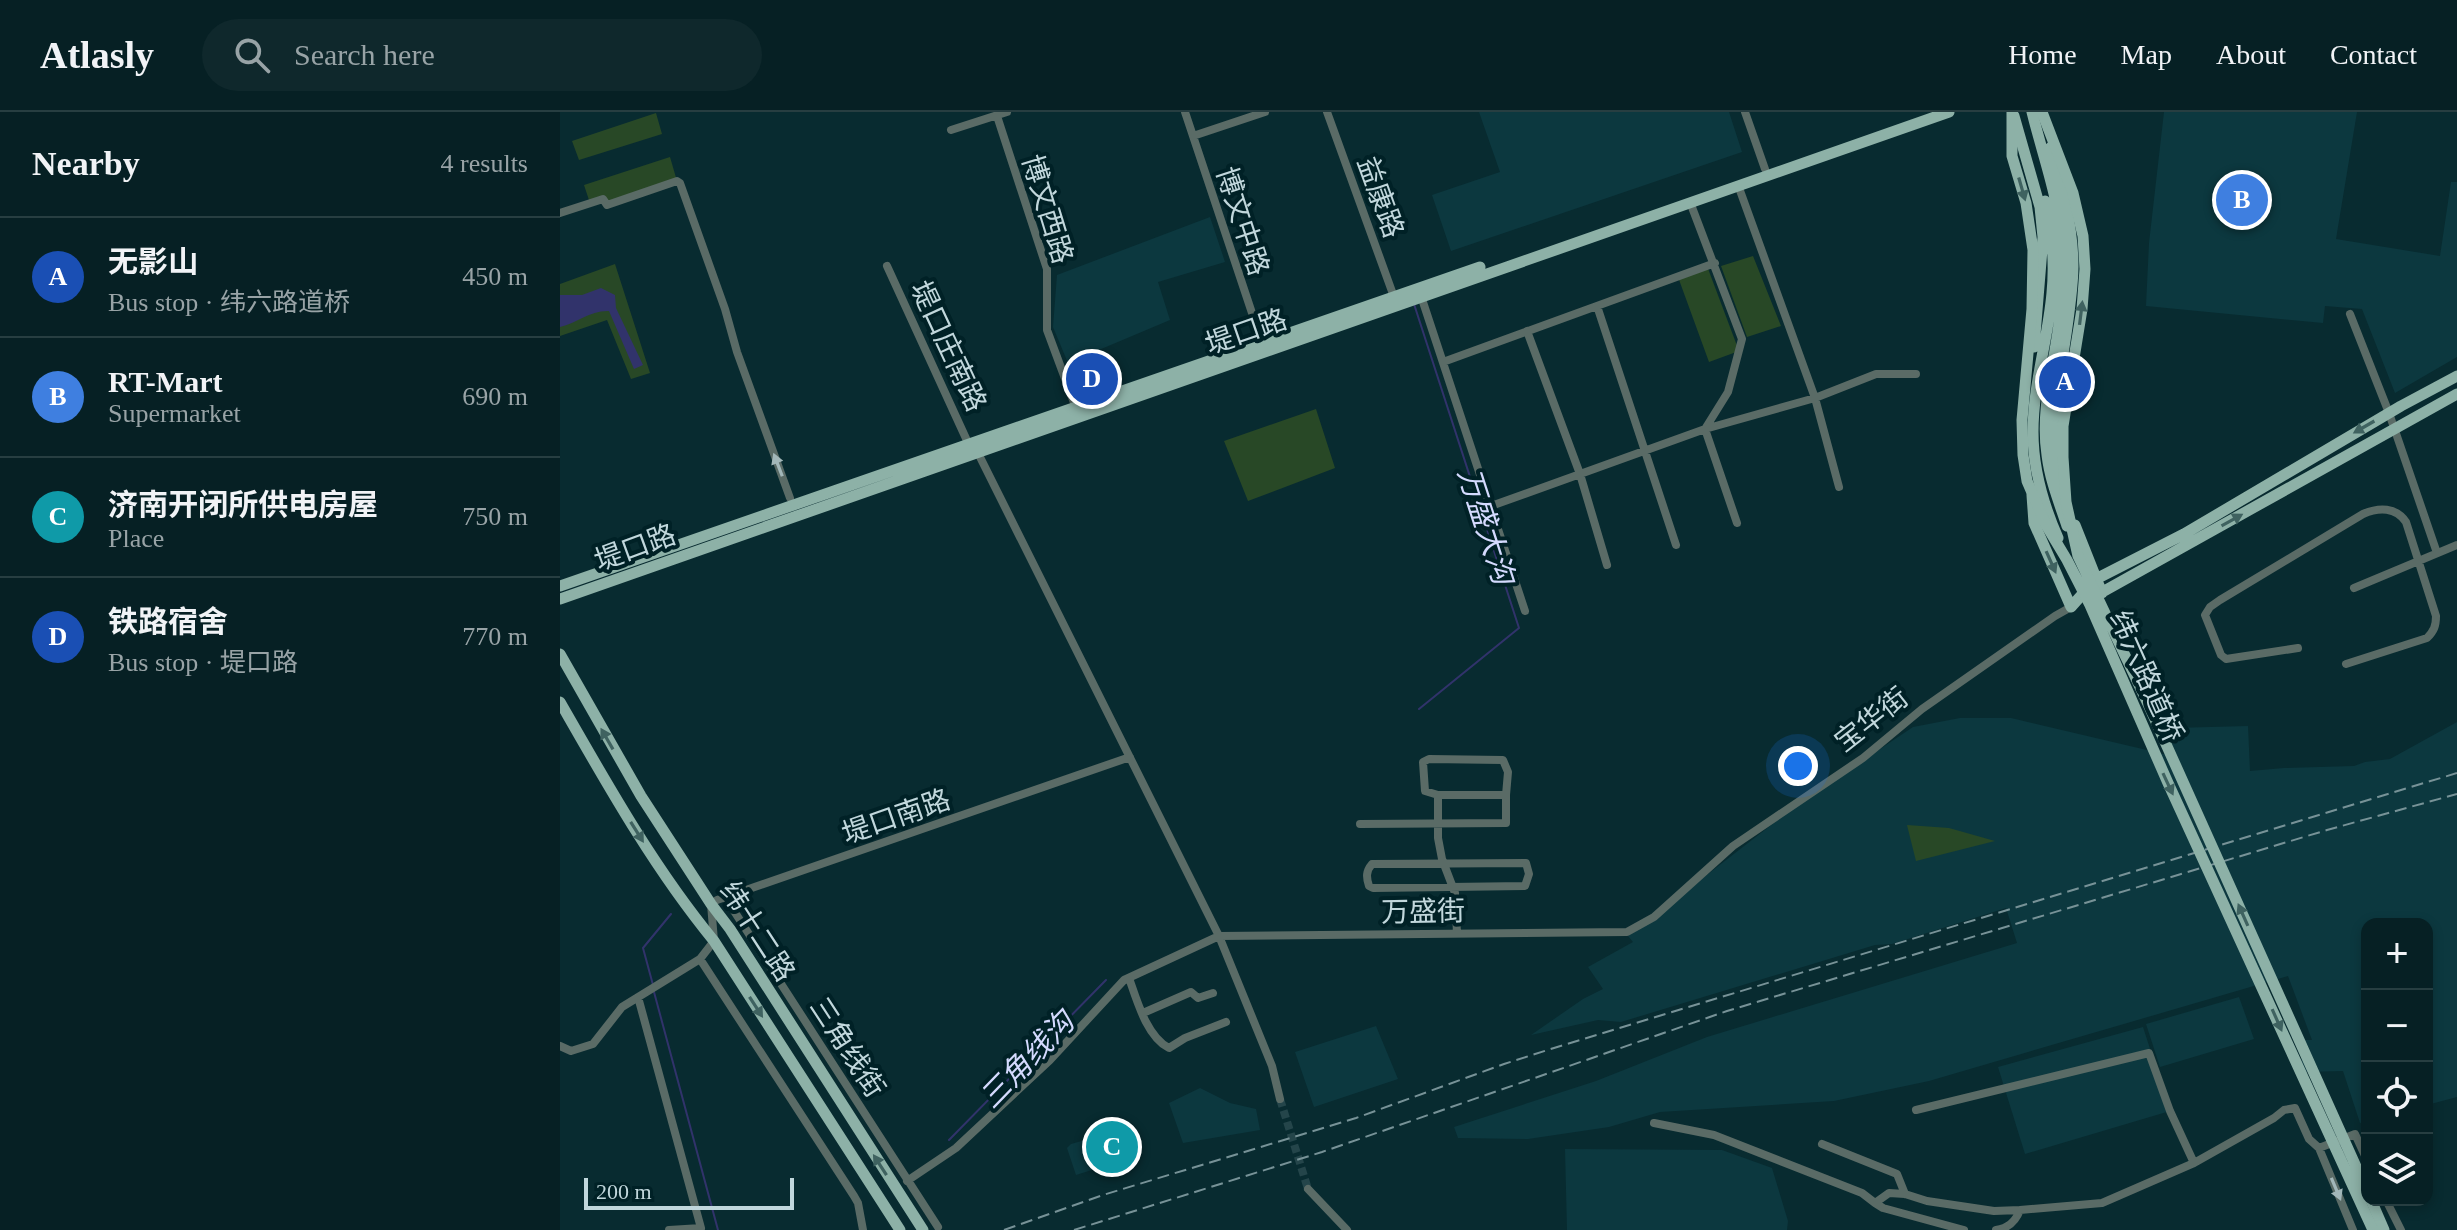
<!DOCTYPE html>
<html lang="en">
<head>
<meta charset="utf-8">
<style>
	:root { --surface:#062024; --page:#0f282c; --text:#f1f3f6; --muted:#98a3a6; --line:#273e41; --accent:#db2777 }
	body { margin:0; font-family:"Times New Roman","Noto Sans SC",serif; background:var(--page); color:var(--text) }
	.controls { position:absolute; right:24px; bottom:24px; display:grid; overflow:hidden; border-radius:16px; box-shadow:0 4px 12px #0003 }
	.controls button { width:72px; height:72px; display:grid; place-items:center; padding:0; border:0; border-bottom:2px solid var(--line); background:var(--surface); color:var(--text); font:40px sans-serif }
	.scale { position:absolute; left:24px; bottom:20px; width:210px; box-sizing:border-box; padding-left:8px; border:4px solid #c1d7dc; border-top:0; font-size:22px; line-height:28px; white-space:nowrap; color:#c1d7dc; -webkit-text-stroke:6px #002126; paint-order:stroke }
	.you { position:absolute; left:1238px; top:654px; width:28px; height:28px; margin:-20px; border:6px solid #fff; border-radius:50%; background:#1a73e8; box-shadow:0 0 0 12px #1a73e833 }
	.badge { display:grid; place-items:center; width:52px; height:52px; border-radius:50%; background:var(--accent); color:#fff; font-size:26px; font-weight:700 }
	.pin { position:absolute; translate:-50% -50%; border:4px solid #fff; box-shadow:0 2px 8px #0006 }
	.list { margin:0; padding:0; list-style:none }
	h2 { display:flex; justify-content:space-between; align-items:center; height:104px; margin:0; padding:0 32px; font-size:34px }
	h2 small { font-size:26px; font-weight:400; color:var(--muted) }
	.list li { display:grid; grid-template-columns:52px 1fr auto; gap:24px; align-items:center; box-sizing:border-box; height:120px; padding:0 32px; border-top:2px solid var(--line) }
	.list b { display:block; font-size:30px; white-space:nowrap }
	.list p { margin:0; font-size:26px; white-space:nowrap; color:var(--muted) }
	.list em { font-size:26px; font-style:normal; color:var(--muted) }
	.icon { flex:none; width:44px; height:44px; fill:none; stroke:currentColor; stroke-width:2; stroke-linecap:round; stroke-linejoin:round }
	.map { position:relative; flex:none; width:1897px; height:1118px; overflow:hidden }
	header { display:flex; align-items:center; gap:48px; box-sizing:border-box; height:112px; padding:0 40px; background:var(--surface); border-bottom:2px solid var(--line) }
	header strong { font-size:38px }
	nav { display:flex; gap:44px; margin-inline-start:auto; font-size:28px }
	.search { width:560px; height:72px; background:var(--page); display:flex; align-items:center; gap:20px; box-sizing:border-box; padding:0 28px; border-radius:44px; color:var(--muted); font-size:30px }
	main { display:flex }
	aside { flex:1; background:var(--surface) }
	.map>svg:first-child { display:block }
</style>
</head>
<body>
<header>
<strong>Atlasly</strong>
<div class="search"><svg class="icon" aria-label="search" viewBox="0 0 24 24"><circle cx="10" cy="10" r="6"/><path d="M15 15l6 6"/></svg>Search here</div>
<nav><a>Home</a><a>Map</a><a>About</a><a>Contact</a></nav>
</header>
<main>
<aside>
<h2>Nearby<small>4 results</small></h2>
<ul class="list">
<li><span class="badge" style="background:#1a4fb4">A</span><div><b>无影山</b><p>Bus stop · 纬六路道桥</p></div><em>450 m</em></li>
<li><span class="badge" style="background:#3f7fe0">B</span><div><b>RT-Mart</b><p>Supermarket</p></div><em>690 m</em></li>
<li><span class="badge" style="background:#0f9aa8">C</span><div><b>济南开闭所供电房屋</b><p>Place</p></div><em>750 m</em></li>
<li><span class="badge" style="background:#1a4fb4">D</span><div><b>铁路宿舍</b><p>Bus stop · 堤口路</p></div><em>770 m</em></li>
</ul>
</aside>
<div class="map">
<svg width="1897" height="1118" viewBox="0 0 1897 1118">
	<rect width="100%" height="100%" fill="#082b30"/>
	<path fill="#0c383f" d="M919,0h250l13,40 -291,99 -19,-56 68,-23z
		M1604,0h193l-21,127 104,17 11,-74h6v175l-62,36 -33,-84 -37,-3 -2,17 -177,-17 3,-63z
		M650,105l15,45 -67,20 12,38 -102,43 -15,-36 4,-52z
		M1400,606h51l157,37 5,-27 75,-2 2,45 34,-3 70,-2 11,-4 25,-3 67,-37v375l-30,8v-181h-60v197l-7,2 -17,-52 -41,1 -1,-32h11l-24,-64 -359,105 -95,20 -174,11 -51,15 -81,12 -70,-1 -4,-11 142,-46 111,-44 310,-94 -11,-35 -114,36 -17,1 -254,77 -23,-2 -67,15 52,-36 20,-10 -15,-22 45,-25 -5,-6 173,-134 112,-75z
		M1679,885l15,42 -94,28 -14,-43z
		M816,914l22,53 -84,28 -19,-55z
		M1583,915l27,84 -145,43 -27,-87z
		M640,976l30,15 26,6 4,21 -77,13 -14,-40z
		M571,1015l9,28 -64,20 -9,-27 4,-4z
		M1005,1037l157,1 50,18 16,53 -1,9h-220z"/>
	<path fill="#284826" d="M96,1l6,21 -83,26 -7,-19z
		M110,45l7,24 -70,24 -4,-6 -13,4 -6,-18z
		M1193,144l28,70 -34,11 -26,-71z
		M55,152l35,109 -19,6 -24,-59 -47,16v-52z
		M1147,154l32,85 -30,11 -31,-85z
		M756,297l19,59 -87,33 -24,-60z
		M1347,713l42,3 46,13 -79,20z"/>
	<path fill="#31336b" d="M41,176l14,7 1,13 27,57 -9,4 -25,-58c-18,-1 -32,12 -49,16v-32h22z"/>
	<g fill="none" stroke-linecap="round" stroke-linejoin="round">
		<path stroke="#31336b" stroke-width="2" d="M854,192l105,324 -100,81
			M93,873l-10,-37 28,-34
			M94,880l64,238
			M389,1028l157,-160"/>
		<path stroke="#24454a" stroke-width="8" stroke-dasharray="8 4" stroke-linecap="butt" d="M720,987l28,90"/>
		<path stroke="#5a6b66" stroke-width="8" d="M625,0l77,231
			M767,0l67,185
			M1185,0l20,57
			M437,4l50,153v61l29,78
			M391,18l56,-18
			M633,24l72,-24
			M1178,73l77,213 24,89
			M0,101l43,-14 4,6 70,-24 3,2 45,126 12,43 53,146
			M327,154l82,179 8,6 242,485 53,130 8,33
			M861,184l104,315
			M1037,194l79,239
			M1790,202l39,99 48,140
			M967,219l53,143 27,91
			M883,250l272,-99
			M931,394l214,-77 23,-37 14,-53 -52,-137
			M1177,411l-32,-94 110,-31 61,-24h40
			M1794,476l103,-43
			M1738,536l-72,11 -5,-4 -16,-40 5,-8 10,-7 143,-86c16,-7 33,-7 43,8l30,94c0,10 -2,15 -9,22l-81,26
			M878,683v43l4,21 13,34 2,40
			M800,712l146,-1v-28h-68l-13,-4 -2,-29 6,-3 74,1 5,12 -2,23
			M966,751l3,11 -4,12 -152,2 -4,-2c-3,-9 -3,-15 3,-22z
			M165,785l213,330
			M140,847l154,237 4,7 5,27
			M569,866c8,23 18,59 40,70l16,-10 41,-16
			M78,885l63,231 -32,2
			M583,901l48,-21 7,6 15,-5
			M0,934l11,5 22,-7 29,-37 78,-48 14,-18 -3,-37 6,-4 413,-143
			M1356,998l233,-57 21,58 24,52
			M1094,1011l60,12 148,58 13,10 14,-10 16,1 22,7 67,10 26,-1
			M1262,1032l75,30 8,20
			M1759,1036l36,-14 12,26
			M347,1069l49,-33 94,-88 74,-80 95,-44 408,-4 27,-15 79,-71 130,-88 59,-49 133,-93 16,-9
			M748,1077l39,41
			M1826,1088l15,30
			M1315,1091l8,5 81,22
			M1436,1118c13,-2 20,-9 24,-20l82,-7 92,-40 80,-45 10,-8 11,-2 14,31 10,9 34,82"/>
		<path stroke="#8db1a7" stroke-width="11" d="M1472,0c12,49 31,97 31,149 0,18 -1,37 -3,55 -5,47 -20,92 -13,139 3,25 12,47 20,71
			M1454,4l26,91 3,30 -9,110
			M1491,35c11,39 22,79 22,120 -1,70 -34,164 -9,230
			M1485,89c7,30 10,61 7,92 -4,46 -19,92 -19,139 0,38 10,72 25,106
			M1472,383l2,28 37,84
			M1515,413l27,68
			M0,474l920,-319
			M1537,483l360,-201
			M0,487l1389,-487
			M1511,495l25,-28 88,-45 217,-128 56,-30
			M0,542l81,142 70,108 19,25 193,301
			M0,590c47,82 94,166 154,239l186,289
			M1811,1088l13,30"/>
		<path stroke="#779297" stroke-width="2" stroke-dasharray="12 6" stroke-linecap="butt" d="M444,1118l99,-35 253,-77 148,-54 50,-16 903,-275
			M514,1118l248,-78 405,-141 600,-181 130,-36"/>
		<path stroke="#8db1a7" stroke-width="11" d="M1452,0v44l14,47 7,47 -1,59 -10,111 1,35 4,26 19,44 21,35 23,45 78,178 205,447
			M1482,0l31,81 10,43 2,33 -3,40 -19,117v31l3,45 12,54 70,148 219,487"/>
	</g>
	<defs><path id="oneway-solid" d="M-6-.8H1V-3.2L6.5 0L1 3.2V.8H-6Z" transform="scale(2)"/></defs>
	<g fill="#3f6260">
		<use href="#oneway-solid" transform="translate(1462 77) rotate(74)"/>
		<use href="#oneway-solid" transform="translate(1521 201) rotate(-83)"/>
		<use href="#oneway-solid" transform="translate(1804 315) rotate(150)"/>
		<use href="#oneway-solid" transform="translate(1672 408) rotate(-29)"/>
		<use href="#oneway-solid" transform="translate(1491 450) rotate(66)"/>
		<use href="#oneway-solid" transform="translate(47 627) rotate(-120)"/>
		<use href="#oneway-solid" transform="translate(1608 672) rotate(65)"/>
		<use href="#oneway-solid" transform="translate(77 720) rotate(58)"/>
		<use href="#oneway-solid" transform="translate(1683 803) rotate(-114)"/>
		<use href="#oneway-solid" transform="translate(196 895) rotate(57)"/>
		<use href="#oneway-solid" transform="translate(1717 908) rotate(66)"/>
		<use href="#oneway-solid" transform="translate(320 1053) rotate(-123)"/>
	</g>
	<g fill="#a2b7b9">
		<use href="#oneway-solid" transform="translate(218 353) rotate(-111)"/>
		<use href="#oneway-solid" transform="translate(1776 1077) rotate(67)"/>
	</g>
	<g text-anchor="middle" stroke-width="8" stroke-linejoin="round" paint-order="stroke">
		<g font-size="28" fill="#c1d7dc" stroke="#002126">
			<text transform="translate(821 85) rotate(70)" y="10">益康路</text>
			<text transform="translate(488 97) rotate(73)" y="10">博文西路</text>
			<text transform="translate(683 109) rotate(72)" y="10">博文中路</text>
			<text transform="translate(686 219) rotate(-19)" y="10">堤口路</text>
			<text transform="translate(389 234) rotate(65)" y="10">堤口庄南路</text>
			<text transform="translate(75 435) rotate(-20)" y="10">堤口路</text>
			<text transform="translate(1587 564) rotate(66)" y="10">纬六路道桥</text>
			<text transform="translate(1311 607) rotate(-38)" y="10">宝华街</text>
			<text transform="translate(336 704) rotate(-19)" y="10">堤口南路</text>
			<text transform="translate(863 799) rotate(-1)" y="10">万盛街</text>
			<text transform="translate(198 819) rotate(57)" y="10">纬十二路</text>
			<text transform="translate(288 935) rotate(57)" y="10">三角线街</text>
		</g>
		<g font-size="30" font-style="italic" fill="#d4dafe" stroke="#002126">
			<text transform="translate(926 414) rotate(72)" y="10">万盛大沟</text>
			<text transform="translate(467 948) rotate(-46)" y="10">三角线沟</text>
		</g>
	</g>
</svg>
<div class="controls">
<button>+</button>
<button>−</button>
<button><svg class="icon" aria-label="locate" viewBox="0 0 24 24"><circle cx="12" cy="12" r="6"/><path d="M12 2v4M12 18v4M2 12h4M18 12h4"/></svg></button>
<button><svg class="icon" aria-label="layers" viewBox="0 0 24 24"><path d="M12 4l9 5-9 5-9-5zM3 14l9 5 9-5"/></svg></button>
</div>
<div class="scale">200 m</div>
<div class="you"></div>
<div class="pin badge" style="left:1505px;top:270px;background:#1a4fb4">A</div>
<div class="pin badge" style="left:1682px;top:88px;background:#3f7fe0">B</div>
<div class="pin badge" style="left:552px;top:1035px;background:#0f9aa8">C</div>
<div class="pin badge" style="left:532px;top:267px;background:#1a4fb4">D</div>
</div>
</main>
</body>
</html>
